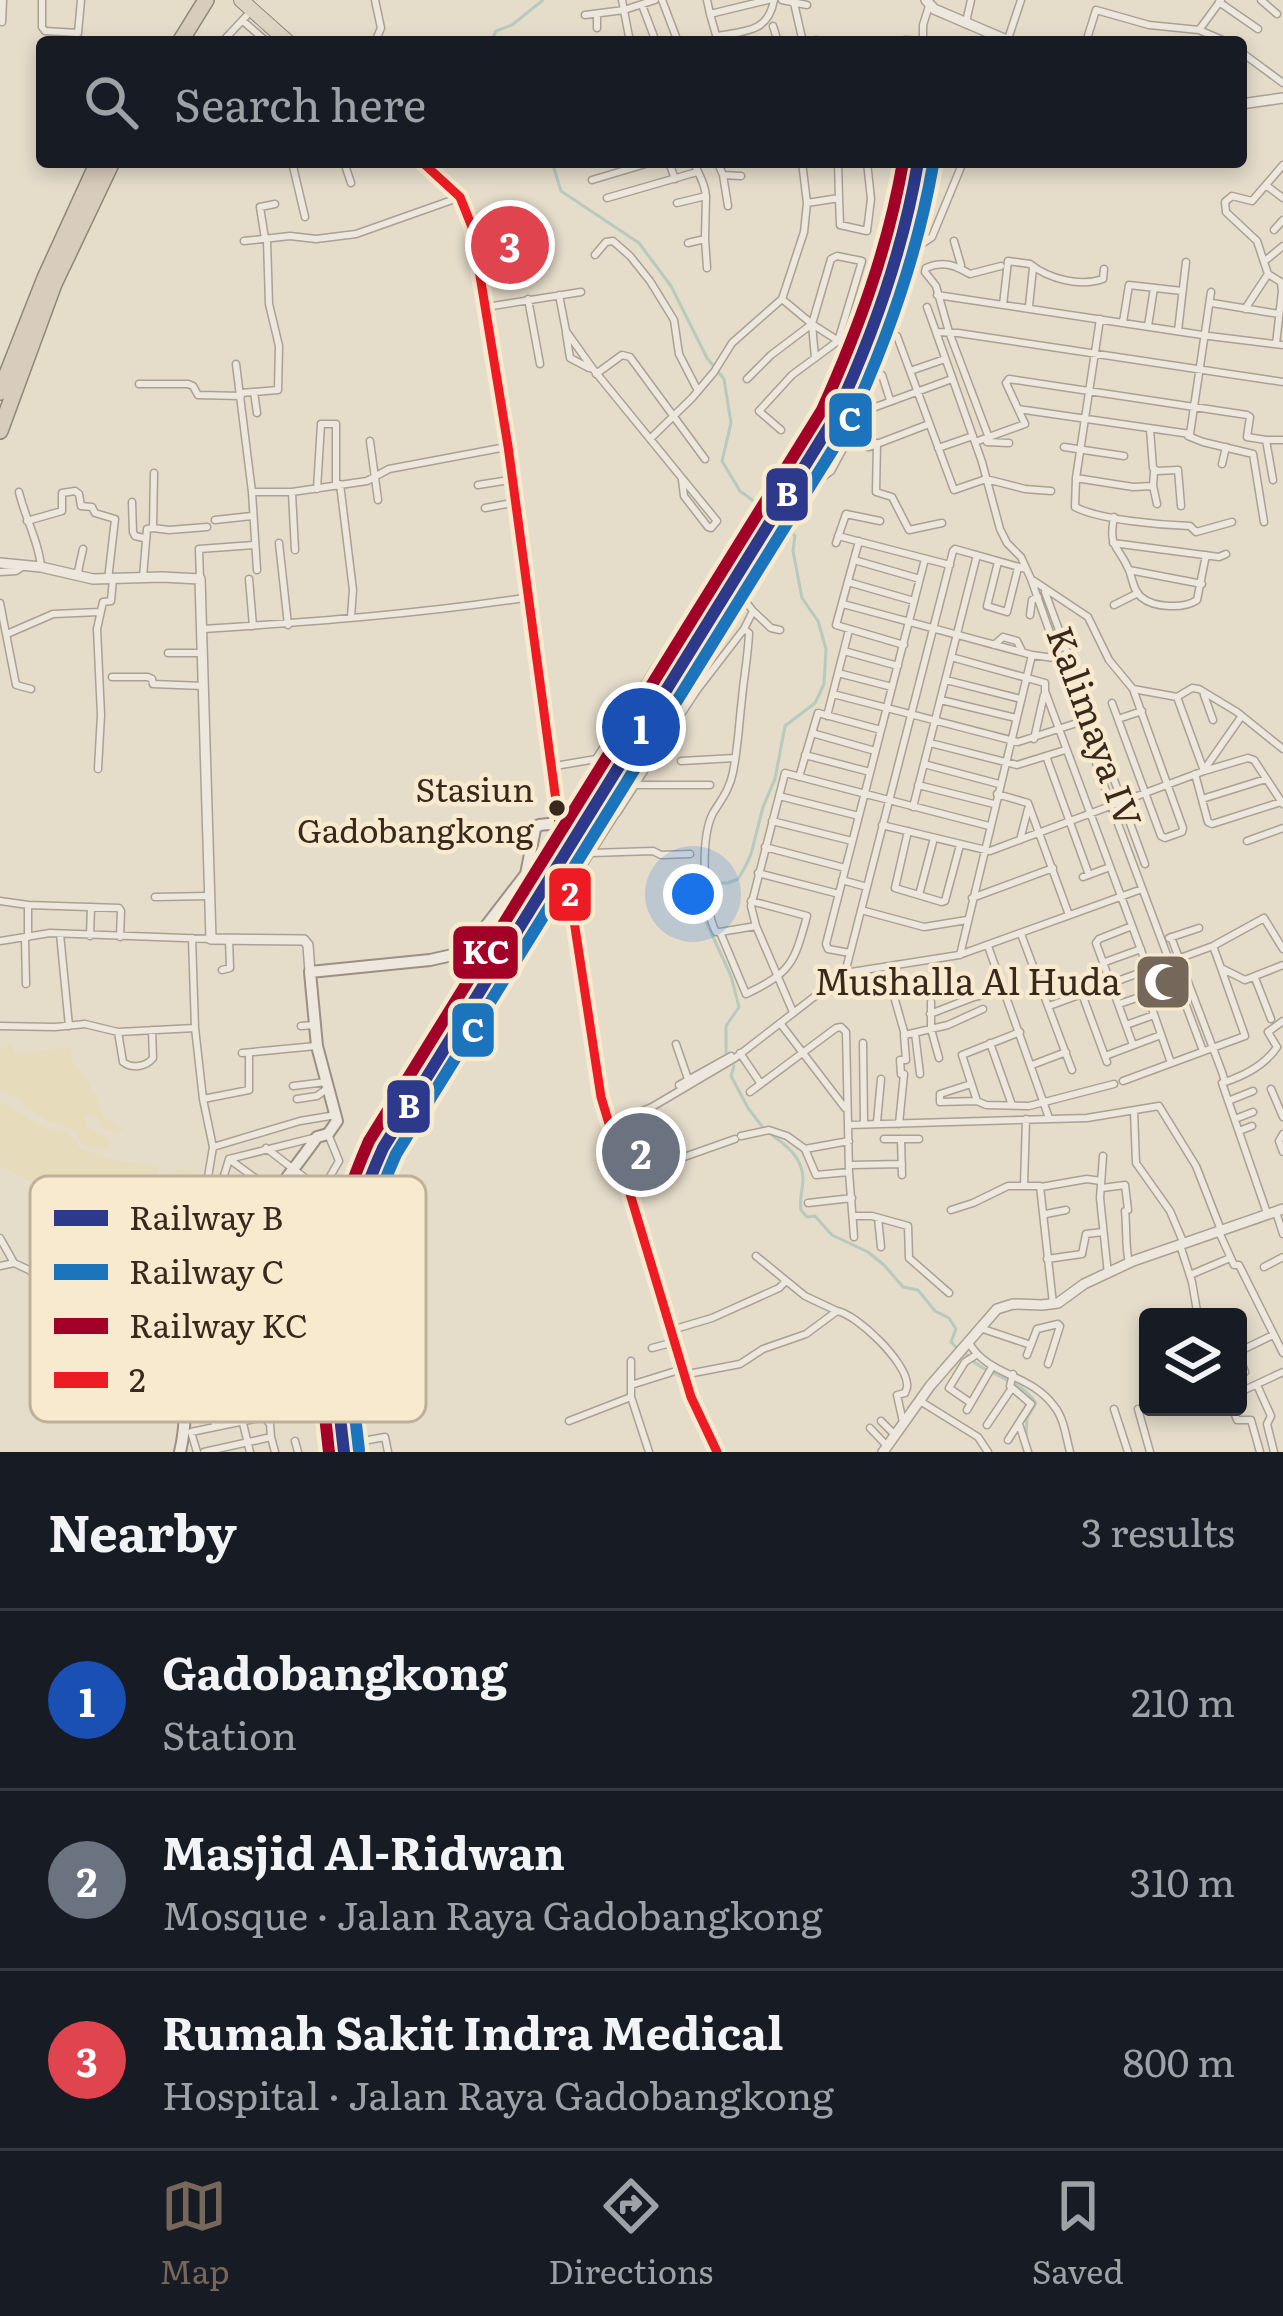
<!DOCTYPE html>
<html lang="en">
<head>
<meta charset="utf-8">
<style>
	:root { --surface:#171b24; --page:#20242c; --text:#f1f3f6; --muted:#9ea1a6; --line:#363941; --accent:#756759 }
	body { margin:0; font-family:Literata,serif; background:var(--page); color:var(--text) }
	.controls { position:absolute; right:36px; bottom:36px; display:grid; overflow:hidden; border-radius:12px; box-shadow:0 6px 18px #0003 }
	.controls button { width:108px; height:108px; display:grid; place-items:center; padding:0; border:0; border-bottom:3px solid var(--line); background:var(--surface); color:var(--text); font:60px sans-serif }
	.you { position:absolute; left:693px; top:894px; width:42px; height:42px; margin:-30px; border:9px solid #fff; border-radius:50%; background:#1a73e8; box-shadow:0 0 0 18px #1a73e833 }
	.badge { display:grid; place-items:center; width:78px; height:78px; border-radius:50%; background:var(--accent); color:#fff; font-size:39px; font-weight:700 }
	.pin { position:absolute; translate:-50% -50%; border:6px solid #fff; box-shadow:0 3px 12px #0006 }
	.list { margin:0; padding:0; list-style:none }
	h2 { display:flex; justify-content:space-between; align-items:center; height:156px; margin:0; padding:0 48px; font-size:51px }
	h2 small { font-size:39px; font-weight:400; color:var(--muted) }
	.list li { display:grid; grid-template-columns:78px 1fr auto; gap:36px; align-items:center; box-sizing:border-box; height:180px; padding:0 48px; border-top:3px solid var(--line) }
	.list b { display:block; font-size:45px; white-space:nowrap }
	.list p { margin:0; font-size:39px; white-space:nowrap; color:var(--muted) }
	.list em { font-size:39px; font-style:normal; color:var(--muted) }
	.icon { flex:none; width:66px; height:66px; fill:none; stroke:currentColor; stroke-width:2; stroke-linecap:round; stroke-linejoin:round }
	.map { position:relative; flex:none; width:1283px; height:1452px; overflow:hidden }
	.search { position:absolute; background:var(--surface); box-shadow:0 6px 18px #0003; left:36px; right:36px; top:36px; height:132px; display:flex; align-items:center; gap:30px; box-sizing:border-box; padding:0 42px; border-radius:12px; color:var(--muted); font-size:45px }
	.sheet { height:696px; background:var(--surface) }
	nav { display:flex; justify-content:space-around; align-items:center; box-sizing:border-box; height:168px; border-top:3px solid var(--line); background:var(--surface); font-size:33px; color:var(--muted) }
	nav a { display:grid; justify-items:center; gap:6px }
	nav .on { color:var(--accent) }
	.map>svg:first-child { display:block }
</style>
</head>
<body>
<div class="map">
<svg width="1283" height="1452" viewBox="0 0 1283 1452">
	<rect width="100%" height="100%" fill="#e5dcca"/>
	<path fill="#e6dbba" d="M10,1045l5,9 55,-7 2,15 9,9 16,27 6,19 23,14h-18l-7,-4 -3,-8 -10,-4 -4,3 3,6 -2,2 27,14 -4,8 -18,-1 -9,-5 -7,-12 -18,-8 -4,1 -27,-16 -7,-10 -18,-6v-42z
		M0,1102l45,26 20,4 12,10v4l8,5 32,10 42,5 -3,9 11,1 18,-7 22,12 -20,29 -31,-10 -16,-2 -5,3 -3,6 6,3 -5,20 -10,1 -16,-5 -4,-8 -13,-6 -20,-7 -4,3 -8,-13 -58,-29z"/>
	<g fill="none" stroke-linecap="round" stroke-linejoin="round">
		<path stroke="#b7cabd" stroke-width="3" d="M491,42l5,-11 16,-6 31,-25
			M552,162l9,29 78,52 32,43 36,72 17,21 7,44 -9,38 18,30 19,14
			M726,1052v-26l13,-19 -8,-31 -29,-63 2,-30h24l10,-4 6,-10 7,-15 12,-47 12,-28 10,-53 30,-23 9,-19 2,-35 -8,-28 -16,-23 -9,-47 2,-15 -11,-14
			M734,1066l-3,10 17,32 16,21
			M772,1135c15,11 30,22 31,43 0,12 -4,20 -2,32l6,7 8,-1 17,19 36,17 16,13 19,22 15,3 17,21 14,7 7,11 -5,13 6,6
			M965,1353c19,24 53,23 71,50l-9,15 -1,20"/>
		<path stroke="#c3b8a7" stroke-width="6" stroke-dasharray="6 3" stroke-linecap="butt" d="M1157,991l17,-7"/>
		<defs>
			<path id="minor" d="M42,0v27l3,4 33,2 3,-33
				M375,0l6,28 -6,14
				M622,0l8,42
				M662,0l16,42
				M707,0l3,14 58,-14
				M782,0l25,5
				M1261,0l16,14
				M1219,2l39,27
				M794,3l8,35
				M642,5l14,37
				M710,14l8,28
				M585,15l39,-5 31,-10
				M597,15v13
				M243,21l24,21
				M2,22l1,-22
				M966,22l5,-22
				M773,26l5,16
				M1199,30l22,-30
				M717,36c28,-5 51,-3 57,-36
				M816,40l1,2
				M905,40l18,1
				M222,42l30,-32
				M923,42v-17l6,-19
				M1007,42l14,-42
				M1086,42l10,-32 53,15 50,5 28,12
				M1241,52l42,31
				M292,162l13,55
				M344,162l7,21
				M669,162l6,17
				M720,168l3,7 18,1
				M723,175l5,31
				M592,180l60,-18
				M1267,186l16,12
				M706,196l-1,43 2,29
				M607,198l90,-26
				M839,198l1,27 27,6 4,-32 -4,-37
				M677,203l29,-7c-2,-17 -7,-19 -12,-34
				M807,203l32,-5 -1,-36
				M1274,230l9,-10
				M265,239l-5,-32 15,-3
				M244,241l46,-5 26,3 40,-5 99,-35
				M954,241l7,24
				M688,243l17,-4
				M595,255l11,-13 7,-1 17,15 20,25 24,39 5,34 19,37
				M1266,260l17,-14
				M559,295l7,36 27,38 124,152
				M937,295l272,41 74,9
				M528,299l12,65
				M782,299l30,25 25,16
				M1212,303l67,11
				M1003,305l5,-44 22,3c19,15 50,23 73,15l1,-10
				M1029,306l4,-38
				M486,307l95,-15
				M927,307l9,25
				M1245,309l23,-35
				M1100,319l-24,159 -1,29c25,13 86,18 115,19l6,6 36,-10
				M1123,322l6,-37 53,6
				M1148,326l6,-38
				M1178,331l8,-69
				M566,333l4,25 19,10
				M897,336l57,154 32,-11 39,10 26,2
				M1276,344l6,-53 -1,-9 -13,-8 -11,-33 -31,-29 -1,-10 7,-6 20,5 31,-36
				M236,364l16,128 5,78
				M910,371l35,-12
				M596,374l26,-19 8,2 75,102
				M882,375l8,25
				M747,379l24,-24 41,-31
				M139,384h49l5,2 5,9 43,1
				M254,392l3,21
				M241,393l37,-3 1,-44 -10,-42 -2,-64
				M1018,409l172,25 21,-142
				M929,424l-60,23 -8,-1v-11l9,-26 82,-30
				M1150,429l3,39 4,3 21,-1 3,36
				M781,430l-22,-19 33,-36 46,-34 24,-80 -25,-5 -6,3 -19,65 3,34
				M1188,436l15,6 50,12 11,68
				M989,438l-40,-106 -13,-46 -11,-14 1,-4c18,-8 30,-2 44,6l31,-8
				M650,439l42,-41 22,-26 18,-29 50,-44 22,-67 3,-29 -5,-41
				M1266,440h17
				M370,441l8,59
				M975,442l50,-18 -19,-41 3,-4 238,36 3,2 -3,20 19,3 7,40
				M987,442l22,1
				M877,443l-1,49 16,5 17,33 33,-7
				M1064,447l60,9
				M938,448l35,-12
				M1222,464l4,-17
				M1076,478l57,9 20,-1 1,-14
				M682,480l2,16 24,31 3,1 6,-7
				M340,484l13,106 -2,27
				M478,485l31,-5
				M1153,486l4,18
				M317,489l4,-65h15v60
				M19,492c6,26 20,50 22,75
				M252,492h40l75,-11 22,-12 117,-22
				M292,493l3,57
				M132,502l1,30 2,4 9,2
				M485,508l27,-5
				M1114,517c-6,32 4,27 15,53 4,10 4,20 12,27 13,11 43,12 56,3l9,-45
				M215,520l37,-4
				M27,521l35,-10v-18l13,-2 4,3 2,12 11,1 3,6 20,6 -7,61
				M153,528l16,2 38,-3
				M838,536l112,29
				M859,541l-23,84 68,20
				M279,543l9,82
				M836,543l10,-29 34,7
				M1113,543l106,14 7,-3
				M854,560l66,19
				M998,562l-11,44 20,6 11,-44
				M1129,570l73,14
				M0,572l16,-1 6,-4
				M77,576l6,-27
				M143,577l4,-48 6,-1 1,-55
				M200,579l-1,-30 55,-4
				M249,579l4,47
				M1034,581l54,36 21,43 24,29 44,8 15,-9 7,1 38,23 46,37
				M848,582l66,19
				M1045,592l100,272
				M0,603l16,82 15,4
				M843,604l189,51 22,3 14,-4
				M1114,605l24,-12
				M753,611l18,17 9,2
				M1030,615l2,-15 6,-3
				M203,629c107,-7 215,-15 321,-31
				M744,629l5,4c-1,23 -5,43 -7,65 -3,25 -4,50 -9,74 -3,17 -12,28 -20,41 -13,25 -10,95 3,119h4l26,62c46,-22 48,-31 61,-78l-56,-15
				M7,634l46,-20 46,-2
				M994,645l9,-8 14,4 5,10
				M844,651l54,15
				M168,653h33
				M951,657l94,26v8l103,278
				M838,673l54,14
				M112,677h36l4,2 1,5 50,2
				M946,680l75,19
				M697,690l47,-61 9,-18 -11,-14
				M833,694l185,48 62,-20
				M1204,695l9,25
				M1177,697l27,74
				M941,700l75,18
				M1112,703l49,133 4,2 17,-6 1,-4 -50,-139
				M827,716l22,-86
				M1118,719l24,-8
				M812,733l63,18
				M1034,739l10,-44
				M664,740l33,-50 -8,-8
				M930,743l87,22 48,-15
				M805,755l65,17
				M1046,756l43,119
				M681,761l54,-3
				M924,764l75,20
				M555,766l41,-7 66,-102
				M1206,767l35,-50
				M98,769l3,-54 -4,-86 6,-27 8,-1 2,-22
				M1195,774l13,48 4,2 69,-22
				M799,777l19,-64 63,17
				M622,785h88
				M918,785l76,19
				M997,794l31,9 41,112
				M779,796l80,20
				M1202,799l64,-20
				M913,807l64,-252
				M617,813l47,-73 -9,-5
				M772,821l80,20
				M882,825l108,26 214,-80 44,-13 6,2 29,44
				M908,831l-13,57 47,14 3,-1 15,-56
				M1020,840l8,-31
				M1247,841l36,-13
				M765,847l80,21
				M591,853l62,-2 8,4 29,-1
				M758,873l81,21
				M1083,877l27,-10
				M842,880l25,7
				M571,884l44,-69v-18l7,-12 164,-257 21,-40 24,-17 21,-39 10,-25 4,-36 47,-121 19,-13 31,-75
				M919,895l15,-57
				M155,897l54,-1
				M972,898l81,-30
				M0,901l28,4 91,3 2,3 -1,26
				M28,905v32
				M861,910l63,17 43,-7
				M1132,926l-33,13 -3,4 37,102
				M720,932l36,-6
				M60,934l9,92
				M1021,934l51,136
				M90,936l1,-29
				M1171,937l51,135 3,10 -3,1 45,130
				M25,938l1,46
				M1169,938l30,-10
				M0,941l50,-8 161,6
				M988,946l61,172
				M1213,946l8,22 24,12 38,-15
				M850,953l-22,-4 -2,-5 99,-385
				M960,955l72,-300
				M1105,962l36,-13
				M890,968l3,25 12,42 43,-10 35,-16
				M222,970l8,-2 -1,-29
				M845,973l108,-422 2,-2 71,20
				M1255,978l16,41
				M1082,994l25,68
				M1147,994l24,69
				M931,1002v27l8,29
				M1119,1004l38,-13
				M1049,1006l164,-60 51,-28 19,31
				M793,1012l-37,-86 -5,-20 34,-133 204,53
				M930,1014l44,-17 30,-7
				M780,1023l65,85
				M1126,1025l28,-10
				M0,1026l55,1 30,-3 33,8 77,-4
				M301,1026l14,-1
				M118,1032l5,30c9,7 23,5 30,-4l-1,-28
				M915,1033l5,41
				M863,1043l1,80
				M990,1043l22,62
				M676,1044l12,35
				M1203,1051l-92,-246 -80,-226 -10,-22 -14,-14 -7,-14 -18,-67 -46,-130 22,1 325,49
				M242,1053l74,-7
				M740,1053l21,31
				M1105,1056l56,-21
				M1032,1065l34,-13
				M1123,1081l122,-45 -24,-68
				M1225,1082c21,-7 40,-17 52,-35l-9,-15 15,-11
				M971,1084l-31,10v8l37,-1 9,4 43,1 85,-22
				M679,1085l52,-29
				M293,1086l33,-4
				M1271,1089l12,28
				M750,1092l86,-64 5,-1 5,5 3,140 5,65
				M203,1099l46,-9v-37
				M297,1099l20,-3 11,-8
				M977,1101l-15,-46 58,-23
				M1228,1101l25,-10
				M1134,1111l2,52 34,48 14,33
				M1235,1119l18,-7
				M610,1120l16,-2 26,-11 83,-49 110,-85 114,-18 183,-66
				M877,1122l4,-43
				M899,1124l5,-50h-3l-1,-14h6l-2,-25
				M848,1125l239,-7 72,-12 37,60 25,64
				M1239,1131l13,-5
				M1283,1134l-4,7 4,11
				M741,1136l28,-6 18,6 18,13 11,26 33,-3
				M884,1139h35
				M901,1139l1,36
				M213,1147l87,-26 36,-6
				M266,1148l56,43
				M805,1149l44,-8
				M1103,1156l-3,42 8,76
				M229,1159l78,57
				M851,1165l51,-1
				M623,1169l44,-6 68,-24
				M1024,1186l2,-67
				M1041,1187l46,-8 14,2
				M1102,1188l23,-3 3,25 -3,1c2,17 0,35 4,52
				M808,1203l44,-5
				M951,1210l22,-7 35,-17h32l13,118
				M1276,1212l7,22
				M206,1213l72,53
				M257,1213l-37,-24 9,-30 88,-22
				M1046,1214l20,-4
				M853,1216h19l36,10 1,32 40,35
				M878,1218l3,29
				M194,1230l23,-37 74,51 48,-83 -11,-27
				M1219,1232l15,33h5l44,88
				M0,1238l14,25
				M212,1244l13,-17
				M1180,1245l12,37 6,35
				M756,1256l49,40 32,15
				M1047,1259l35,-5 4,-20 17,-2
				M236,1265l25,20
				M0,1266l14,-3 15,7 41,37 19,13 86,46
				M1264,1267l19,-10
				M153,1273l93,67
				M1190,1275l40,-17
				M222,1289l23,17
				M134,1295l72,47
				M100,1296l90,64
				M194,1300l11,-14 12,10
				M86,1318l15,-23 13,3 6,-3 56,-68 31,-44 6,-36 -10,-48 -8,-71 -3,-90
				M980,1328l51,17
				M675,1329l37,-11 67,-30 7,-7
				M969,1343c20,34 61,30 85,63 10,12 12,31 16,46
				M652,1348l19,-5
				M233,1352l19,32
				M1238,1352l35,-17
				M1238,1354l7,18 -6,4
				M1027,1355l10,-26 21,-5 2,2 -12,38
				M631,1361v36l18,55
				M688,1374l52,-10 23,-15 43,-15 31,-23c21,4 69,51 70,73 1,3 -1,6 -2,9l-8,2 6,27
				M207,1378l46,-45 30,54c-22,10 -48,-7 -68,-17
				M631,1385l48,-15
				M1257,1385l14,31 -4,8 7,28
				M1238,1393l45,-21
				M920,1401l58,36 10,15
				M238,1403l12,49
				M971,1403l-22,-15 16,-26 11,-7
				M1232,1407l5,13h14l9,32
				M211,1408l4,18
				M1114,1409l14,43
				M1138,1409l12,43
				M967,1410l25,-43
				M569,1421l62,-24
				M881,1421l13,13
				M1019,1424l9,28
				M987,1425l25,-37
				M870,1428l18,19
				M1008,1440l23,-36 -21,-18 3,-12
				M295,1441l3,11
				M197,1452l-6,-20 73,-15 6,7 1,13
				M204,1452l67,-15 4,15
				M355,1452l2,-10 28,-5 3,15"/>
			<path id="tertiary" d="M926,0l8,9 77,33
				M1241,104l42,-6
				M0,563l41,4 52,12 69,-2 38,2 11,360 93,1 4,5 2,27
				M883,1452l47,-66 67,-77 16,-5 29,1 16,-2 26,-19 49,-23 150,-52"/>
			<path id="secondary" d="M180,1452c5,-21 6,-43 3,-65 -2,-12 -11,-21 -8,-35 4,-28 34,-44 49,-66 11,-16 12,-35 22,-51 21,-34 48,-65 71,-98l11,-3 9,-13 -20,-75 -7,-74 120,-12 36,-8 60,-78 9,-45 4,-4 20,-2"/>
			<path id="trunk" d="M241,0l47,42
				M422,162l38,35 12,30 36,219 51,377 42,274 90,300 26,55"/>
			<path id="motorway" d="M180,42l26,-42
				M0,392l45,-114 53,-116
				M0,431l54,-147 58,-122"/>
		</defs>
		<use href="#minor" stroke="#aaa194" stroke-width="9"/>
		<use href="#tertiary" stroke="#aaa194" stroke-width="12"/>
		<use href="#secondary" stroke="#9a9084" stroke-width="14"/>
		<use href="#trunk" stroke="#8f867a" stroke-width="16"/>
		<use href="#motorway" stroke="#8f867a" stroke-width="18"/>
		<use href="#minor" stroke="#ede7dd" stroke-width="6"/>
		<use href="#tertiary" stroke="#ede7dd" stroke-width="9"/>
		<use href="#secondary" stroke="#ede7dd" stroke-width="10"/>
		<use href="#trunk" stroke="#ded4c4" stroke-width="14"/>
		<use href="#motorway" stroke="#d8ccbc" stroke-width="15"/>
		<defs>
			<path id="bus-1" d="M422,162l38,35 12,30 36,219 51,377 42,274 90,300 26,55"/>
		</defs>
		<use href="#bus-1" stroke="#f7eacf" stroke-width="18"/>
		<use href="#bus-1" stroke="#ed1c24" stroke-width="9"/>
		<defs>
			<path id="rail-1" d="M344,1452c-15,-118 -10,-195 39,-304l452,-731c38,-82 68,-165 83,-255"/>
			<path id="rail-2" d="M359,1450c-15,-115 -10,-189 37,-296l452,-729c39,-84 69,-169 85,-260"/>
			<path id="rail-3" d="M329,1452c-15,-120 -9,-199 40,-311l453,-731c36,-80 66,-161 81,-248"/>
		</defs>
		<use href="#rail-1" stroke="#f7eacf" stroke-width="21"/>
		<use href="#rail-2" stroke="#f7eacf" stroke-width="21"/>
		<use href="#rail-3" stroke="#f7eacf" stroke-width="21"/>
		<use href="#rail-1" stroke="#2d398b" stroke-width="12"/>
		<use href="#rail-2" stroke="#1c75bc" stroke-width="12"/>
		<use href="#rail-3" stroke="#a30028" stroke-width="12"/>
	</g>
	<defs>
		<symbol id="mosque-square" viewBox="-11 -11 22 22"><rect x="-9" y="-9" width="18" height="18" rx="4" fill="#756759" stroke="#f7eacf"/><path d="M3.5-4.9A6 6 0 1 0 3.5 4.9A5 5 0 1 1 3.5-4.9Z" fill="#fff"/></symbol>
	</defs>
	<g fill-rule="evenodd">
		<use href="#mosque-square" x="1130" y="949" width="66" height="66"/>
	</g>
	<circle fill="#39281c" stroke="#f7eacf" stroke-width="4.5" cx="557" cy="808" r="10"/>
	<g text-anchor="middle" stroke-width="9" stroke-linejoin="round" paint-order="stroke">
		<g font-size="33" fill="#39281c" stroke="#f7eacf" text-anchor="end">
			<text x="534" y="802">Stasiun<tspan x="534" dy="41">Gadobangkong</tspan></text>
		</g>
		<g font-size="36" fill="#39281c" stroke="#f7eacf">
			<text transform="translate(1094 727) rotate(70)" y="13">Kalimaya IV</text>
		</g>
		<g font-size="36" fill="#39281c" stroke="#f7eacf" text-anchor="end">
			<text x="1121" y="995">Mushalla Al Huda</text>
		</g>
	</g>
	<rect x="30" y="1176" width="396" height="246" rx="18" fill="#f7eacf" stroke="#beb099" stroke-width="3"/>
	<rect x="54" y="1210" width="54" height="16" fill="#2d398b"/>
	<rect x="54" y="1264" width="54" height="16" fill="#1c75bc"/>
	<rect x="54" y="1318" width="54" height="16" fill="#a30028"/>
	<rect x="54" y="1372" width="54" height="16" fill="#ed1c24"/>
	<g font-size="33" fill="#39281c">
		<text x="129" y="1230">Railway B</text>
		<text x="129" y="1284">Railway C</text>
		<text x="129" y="1338">Railway KC</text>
		<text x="129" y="1392">2</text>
	</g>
	<g stroke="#f7eacf" stroke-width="4.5">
		<rect x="827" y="391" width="47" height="58" rx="12" fill="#1c75bc"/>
		<rect x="764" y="466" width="46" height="57" rx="12" fill="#2d398b"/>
		<rect x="547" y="866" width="46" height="57" rx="12" fill="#ed1c24"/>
		<rect x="451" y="924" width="69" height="57" rx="12" fill="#a30028"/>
		<rect x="450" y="1001" width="46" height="58" rx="12" fill="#1c75bc"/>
		<rect x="385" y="1078" width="47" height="57" rx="12" fill="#2d398b"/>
	</g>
	<g font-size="33" text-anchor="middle" font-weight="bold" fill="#fff">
		<text x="850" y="431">C</text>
		<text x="787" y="506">B</text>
		<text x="570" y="906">2</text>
		<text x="486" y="964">KC</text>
		<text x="473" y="1042">C</text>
		<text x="409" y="1118">B</text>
	</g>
</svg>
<div class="controls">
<button><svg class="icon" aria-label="layers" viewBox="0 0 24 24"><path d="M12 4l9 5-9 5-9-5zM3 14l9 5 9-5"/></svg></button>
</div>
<div class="you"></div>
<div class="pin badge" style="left:641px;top:727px;background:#1a4fb4">1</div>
<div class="pin badge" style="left:641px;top:1152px;background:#6b7280">2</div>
<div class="pin badge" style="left:510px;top:245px;background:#e0444e">3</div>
<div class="search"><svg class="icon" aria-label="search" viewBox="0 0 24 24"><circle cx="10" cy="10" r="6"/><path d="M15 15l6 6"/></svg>Search here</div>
</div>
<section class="sheet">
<h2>Nearby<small>3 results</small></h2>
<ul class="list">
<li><span class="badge" style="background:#1a4fb4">1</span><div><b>Gadobangkong</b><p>Station</p></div><em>210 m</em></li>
<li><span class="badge" style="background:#6b7280">2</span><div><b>Masjid Al-Ridwan</b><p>Mosque · Jalan Raya Gadobangkong</p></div><em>310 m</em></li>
<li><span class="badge" style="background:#e0444e">3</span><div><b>Rumah Sakit Indra Medical</b><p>Hospital · Jalan Raya Gadobangkong</p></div><em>800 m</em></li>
</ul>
</section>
<nav>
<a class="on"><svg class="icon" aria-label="map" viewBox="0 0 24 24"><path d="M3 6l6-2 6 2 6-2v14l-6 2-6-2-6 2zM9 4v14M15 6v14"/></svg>Map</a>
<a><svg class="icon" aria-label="directions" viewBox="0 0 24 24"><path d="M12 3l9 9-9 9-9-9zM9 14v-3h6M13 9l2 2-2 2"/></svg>Directions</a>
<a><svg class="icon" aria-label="saved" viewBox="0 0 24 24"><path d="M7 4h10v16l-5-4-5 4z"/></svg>Saved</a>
</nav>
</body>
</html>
